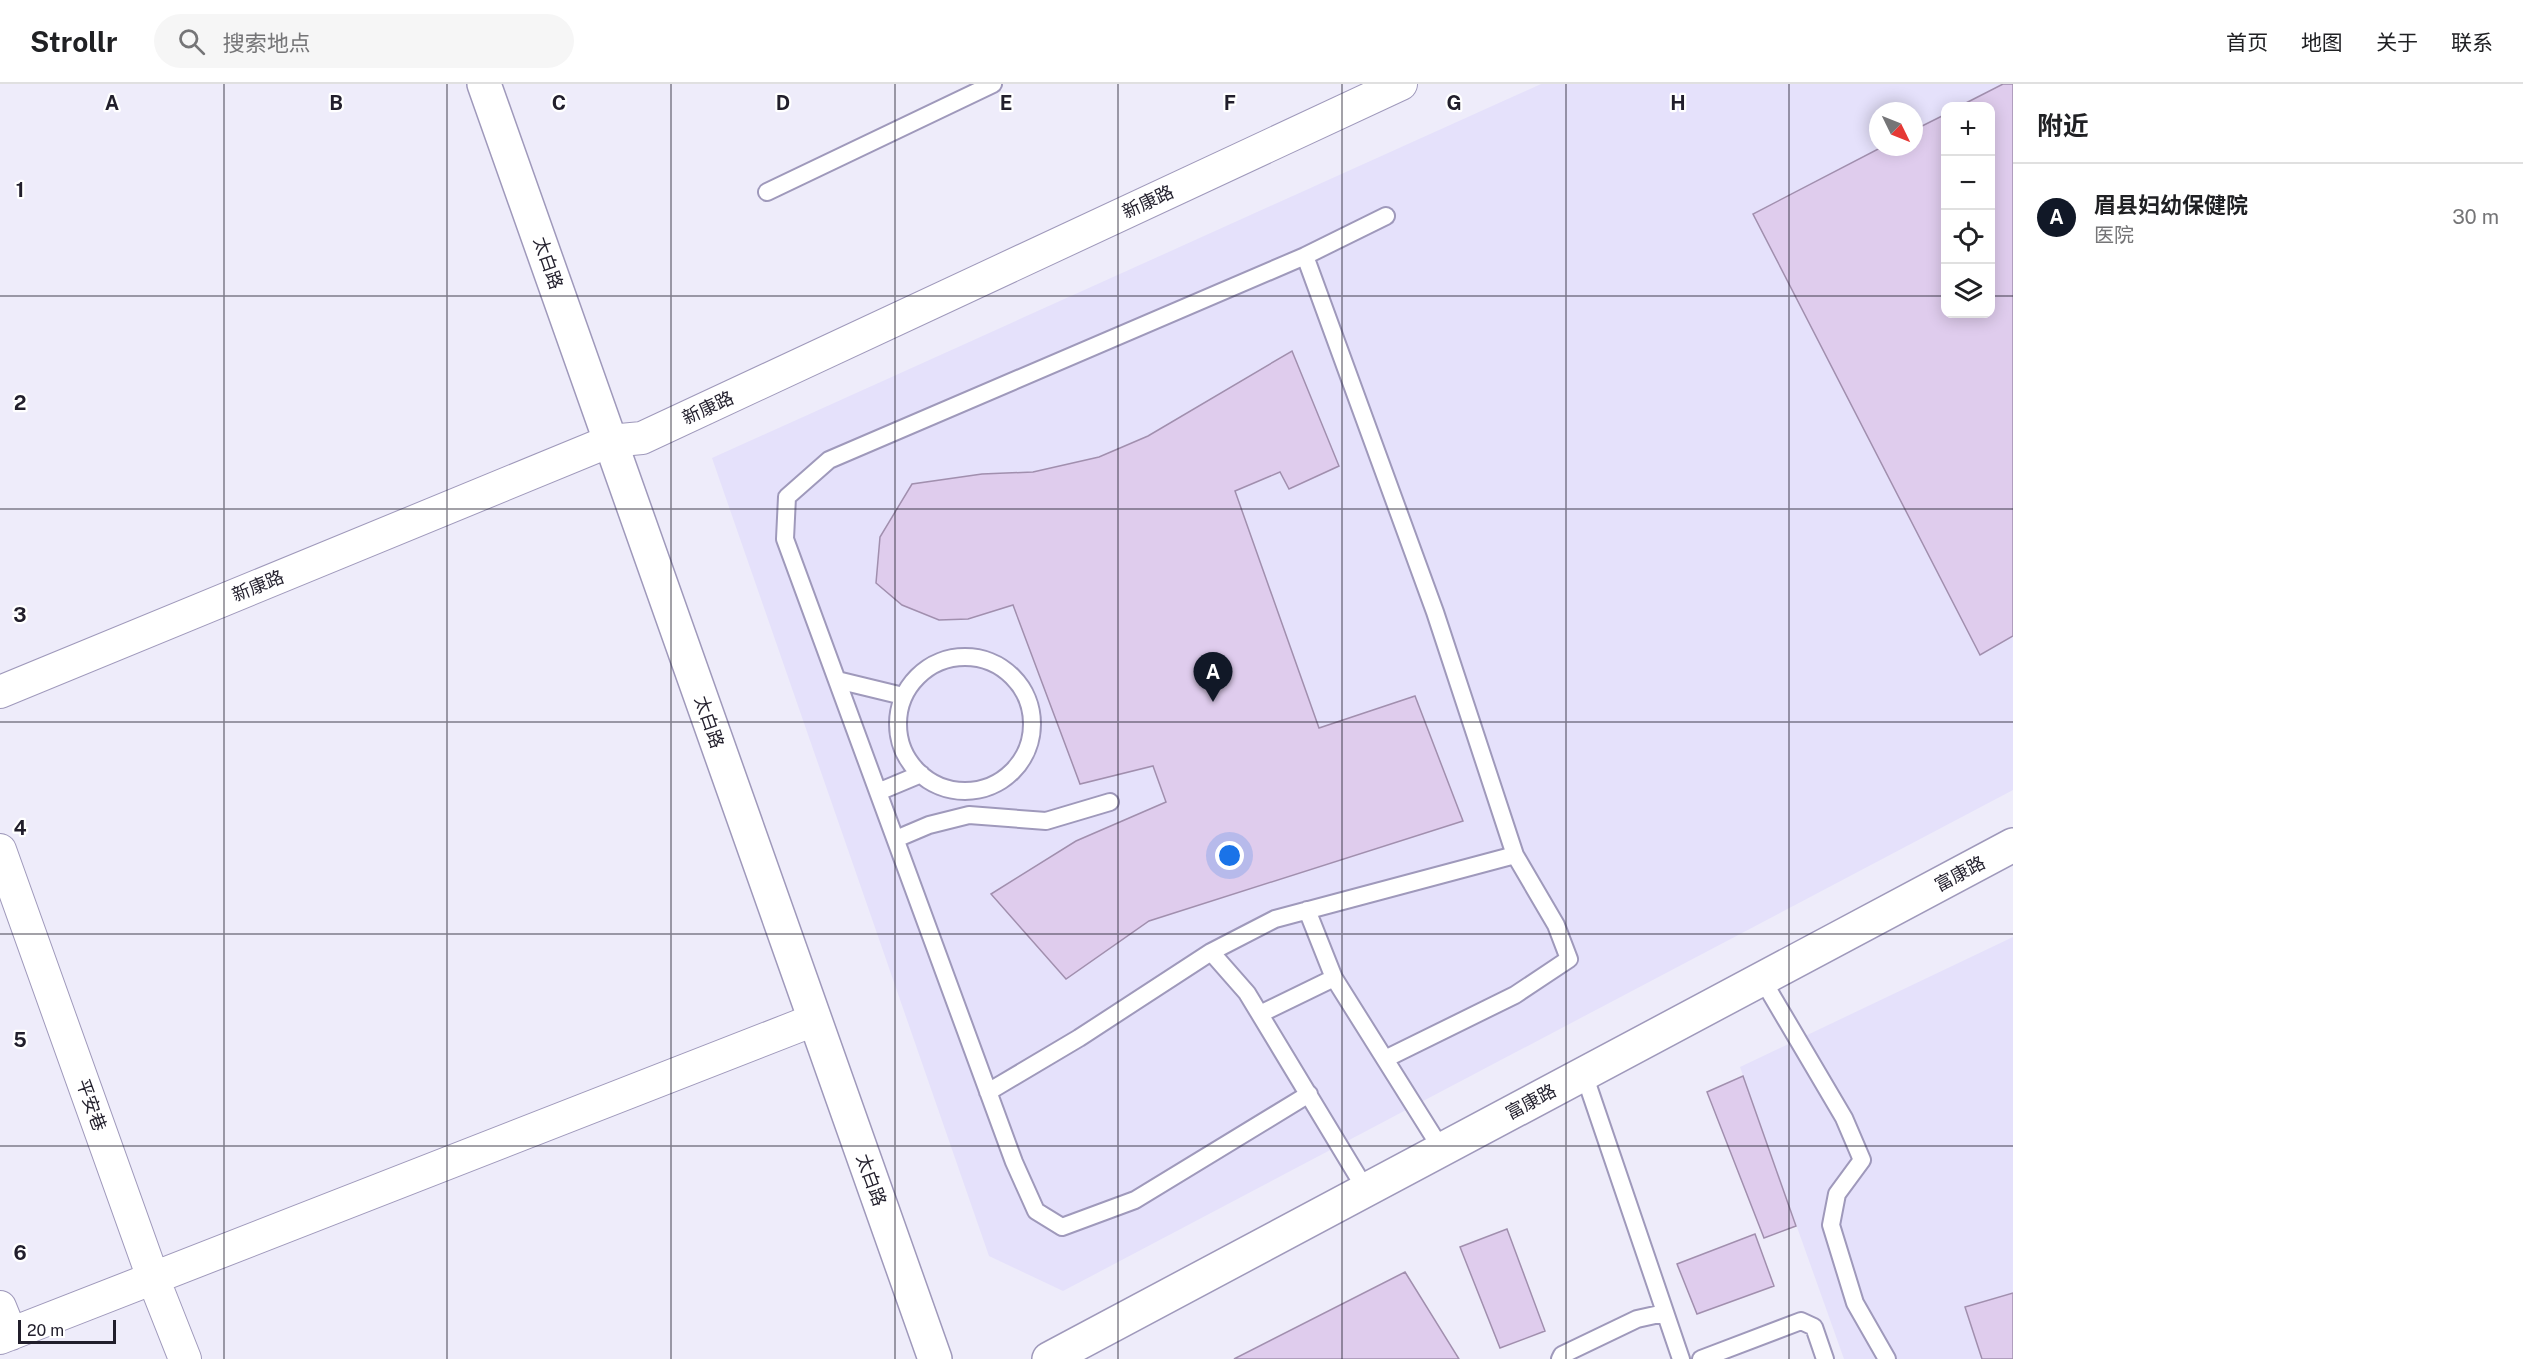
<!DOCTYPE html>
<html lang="zh">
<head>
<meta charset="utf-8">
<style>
	:root { --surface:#fff; --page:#f6f6f6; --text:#202124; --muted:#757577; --line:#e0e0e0; --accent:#111827 }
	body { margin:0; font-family:"Public Sans","Noto Sans SC",sans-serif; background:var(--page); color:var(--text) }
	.controls { position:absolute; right:18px; top:18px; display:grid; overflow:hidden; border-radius:12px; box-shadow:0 3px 15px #0003 }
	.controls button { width:54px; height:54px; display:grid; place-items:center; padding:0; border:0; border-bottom:2px solid var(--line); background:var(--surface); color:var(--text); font:30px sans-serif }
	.compass { position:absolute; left:1869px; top:18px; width:54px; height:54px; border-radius:50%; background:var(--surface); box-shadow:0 3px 15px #0003; rotate:133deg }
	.scale { position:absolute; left:18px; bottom:15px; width:98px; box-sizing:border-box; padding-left:6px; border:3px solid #211e2b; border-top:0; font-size:16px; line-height:21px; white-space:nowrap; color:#211e2b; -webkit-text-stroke:4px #fff; paint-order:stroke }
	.you { position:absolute; left:1230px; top:772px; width:21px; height:21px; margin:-15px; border:4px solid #fff; border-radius:50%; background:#1a73e8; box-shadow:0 0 0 9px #1a73e833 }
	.badge { display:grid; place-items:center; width:39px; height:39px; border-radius:50%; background:var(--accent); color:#fff; font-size:20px; font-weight:700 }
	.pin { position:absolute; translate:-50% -50px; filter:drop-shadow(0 2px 3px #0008) }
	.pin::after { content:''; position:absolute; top:32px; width:21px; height:18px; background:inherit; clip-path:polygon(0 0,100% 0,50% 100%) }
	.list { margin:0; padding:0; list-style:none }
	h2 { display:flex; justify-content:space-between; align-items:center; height:78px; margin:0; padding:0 24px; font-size:26px }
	h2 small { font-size:20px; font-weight:400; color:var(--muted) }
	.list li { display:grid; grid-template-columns:39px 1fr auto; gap:18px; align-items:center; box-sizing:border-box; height:108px; padding:0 24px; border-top:2px solid var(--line) }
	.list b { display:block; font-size:22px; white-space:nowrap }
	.list p { margin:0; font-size:20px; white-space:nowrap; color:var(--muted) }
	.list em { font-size:20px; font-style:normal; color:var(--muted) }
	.icon { flex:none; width:33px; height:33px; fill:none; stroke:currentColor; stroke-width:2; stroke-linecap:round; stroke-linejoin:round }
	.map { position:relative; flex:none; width:2013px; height:1275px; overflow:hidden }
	header { display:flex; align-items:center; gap:36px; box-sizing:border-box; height:84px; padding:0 30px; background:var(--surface); border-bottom:2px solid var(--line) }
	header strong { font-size:28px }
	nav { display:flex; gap:33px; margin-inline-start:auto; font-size:21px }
	.search { width:420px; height:54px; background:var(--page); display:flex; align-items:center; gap:15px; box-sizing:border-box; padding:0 21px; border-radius:33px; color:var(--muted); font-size:22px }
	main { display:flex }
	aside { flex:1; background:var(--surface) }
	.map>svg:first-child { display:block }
</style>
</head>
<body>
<header>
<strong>Strollr</strong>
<div class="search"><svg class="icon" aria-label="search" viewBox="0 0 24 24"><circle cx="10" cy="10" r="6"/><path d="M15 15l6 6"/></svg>搜索地点</div>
<nav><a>首页</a><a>地图</a><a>关于</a><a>联系</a></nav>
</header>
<main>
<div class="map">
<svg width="2013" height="1275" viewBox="0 0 2013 1275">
	<rect width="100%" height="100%" fill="#eeecfa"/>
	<path fill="#e5e1fb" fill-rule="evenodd" d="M1541,0h472v706l-950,501 -74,-35 -277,-798zM1946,22h44v208h-44zM1878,27h36v36h-36z
		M2013,853v422h-169l-104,-292z"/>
	<path fill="#dfcced" stroke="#a18fae" stroke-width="1.5" d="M2003,0h10v552l-33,19 -227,-441 129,-67h32v-17l32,-16v200h44v-208h-30z
		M1292,267l47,115 -50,23 -9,-17 -45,19 84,237 96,-32 48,125 -314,100 -83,58 -75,-85 85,-53 90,-39 -13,-36 -73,18 -67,-179 -45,14 -29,1 -37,-15 -26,-22 4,-46 32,-53 70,-10 51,-2 66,-15 49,-21z
		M1743,992l53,150 -32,12 -57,-146z
		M1507,1145l38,102 -45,17 -40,-101z
		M1755,1150l19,52 -77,28 -20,-50z
		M1405,1188l54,87h-225z
		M2013,1209v66h-31l-17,-52z"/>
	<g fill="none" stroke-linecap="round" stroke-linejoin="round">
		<defs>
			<path id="service" d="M767,108l226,-108
				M1305,172l130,356 80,243 41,70 13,34 -54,36 -130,64
				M898 640a67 67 0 1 1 134 0a67 67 0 1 1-134 0Z
				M837,596l66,16
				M878,708l43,-18
				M896,755l33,-14 40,-10 77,6 64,-19
				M1307,826l27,68 108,172
				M1211,868l36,41 119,197
				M1762,895l82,139 18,42 -25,34 -6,31 24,78 32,56
				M1260,930l74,-36
				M1584,990l97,285
				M988,1008l91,-54 132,-86 64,-33 240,-64
				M1309,1010l-174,106 -73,27 -26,-16 -22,-49 -229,-623 2,-42 42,-37 476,-204 81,-40
				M1560,1275l2,-4 75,-36 27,-6
				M1701,1275l100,-38 13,6 11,32"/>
			<path id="minor" d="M0,608l610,-251 32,-3 759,-354
				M0,766l153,428 32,81
				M0,1223l11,27
				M0,1254l814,-318"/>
			<path id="secondary" d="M484,0l451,1275
				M1049,1275l964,-514"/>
		</defs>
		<use href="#service" stroke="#9f99bb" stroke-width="20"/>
		<use href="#minor" stroke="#9f99bb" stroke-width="34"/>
		<use href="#secondary" stroke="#9f99bb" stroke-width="36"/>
		<use href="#service" stroke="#fff" stroke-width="16"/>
		<use href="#minor" stroke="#fff" stroke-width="32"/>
		<use href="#secondary" stroke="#fff" stroke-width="33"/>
	</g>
	<path fill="none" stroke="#211e2b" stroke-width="1.5" stroke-opacity="0.55" d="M224,0v1275M447,0v1275M671,0v1275M895,0v1275M1118,0v1275M1342,0v1275M1566,0v1275M1789,0v1275M0,212h1946M1990,212h23M0,425h2013M0,638h2013M0,850h2013M0,1062h2013"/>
	<g text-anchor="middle" stroke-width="4.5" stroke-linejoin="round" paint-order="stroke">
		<g font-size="18" fill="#211e2b" stroke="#fff">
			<text transform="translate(1148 118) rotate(-25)" y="6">新康路</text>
			<text transform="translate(548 179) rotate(71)" y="6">太白路</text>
			<text transform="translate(708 324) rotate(-25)" y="6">新康路</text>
			<text transform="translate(258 502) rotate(-22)" y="6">新康路</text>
			<text transform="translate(709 638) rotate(71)" y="6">太白路</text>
			<text transform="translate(1960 790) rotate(-28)" y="6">富康路</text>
			<text transform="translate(1531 1018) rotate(-28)" y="6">富康路</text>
			<text transform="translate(91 1021) rotate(70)" y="6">平安巷</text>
			<text transform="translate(871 1096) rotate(70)" y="6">太白路</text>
		</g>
	</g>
	<g font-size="20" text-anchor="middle" font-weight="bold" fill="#211e2b" stroke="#fff" stroke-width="4.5" stroke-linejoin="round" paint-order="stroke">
		<text x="112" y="26">A</text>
		<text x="336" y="26">B</text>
		<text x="559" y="26">C</text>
		<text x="783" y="26">D</text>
		<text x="1006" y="26">E</text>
		<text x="1230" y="26">F</text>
		<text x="1454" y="26">G</text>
		<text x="1678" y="26">H</text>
		<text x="20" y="113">1</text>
		<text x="20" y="326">2</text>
		<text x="20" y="538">3</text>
		<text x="20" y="751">4</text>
		<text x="20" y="963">5</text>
		<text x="20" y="1176">6</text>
	</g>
</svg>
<div class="controls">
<button>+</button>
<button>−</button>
<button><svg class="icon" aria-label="locate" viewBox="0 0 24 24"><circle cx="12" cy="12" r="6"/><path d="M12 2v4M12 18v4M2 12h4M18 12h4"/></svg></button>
<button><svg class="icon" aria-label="layers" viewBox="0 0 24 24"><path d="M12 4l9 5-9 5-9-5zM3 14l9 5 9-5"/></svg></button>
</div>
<svg class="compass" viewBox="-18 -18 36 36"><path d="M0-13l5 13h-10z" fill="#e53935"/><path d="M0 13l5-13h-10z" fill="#757577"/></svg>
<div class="scale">20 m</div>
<div class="you"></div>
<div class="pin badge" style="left:1213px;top:618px">A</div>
</div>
<aside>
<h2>附近<small></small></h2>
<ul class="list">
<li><span class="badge">A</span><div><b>眉县妇幼保健院</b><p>医院</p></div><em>30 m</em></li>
</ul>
</aside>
</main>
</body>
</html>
